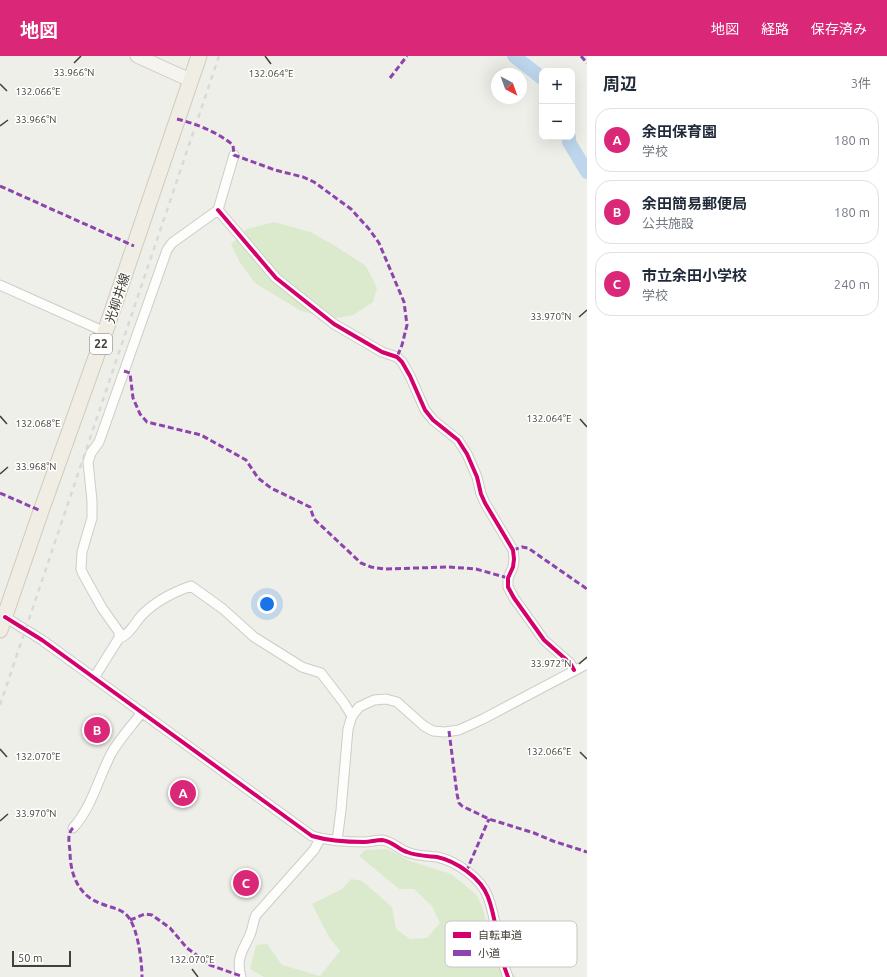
<!DOCTYPE html>
<html lang="ja">
<head>
<meta charset="utf-8">
<style>
	:root { --surface:#fff; --page:#f6f6f7; --text:#1f2937; --muted:#747a83; --line:#e0e1e3; --accent:#db2777 }
	body { margin:0; font-family:Ubuntu,"Noto Sans JP",sans-serif; background:var(--page); color:var(--text) }
	.controls { position:absolute; right:12px; top:12px; display:grid; overflow:hidden; border-radius:8px; box-shadow:0 4px 16px #0002 }
	.controls button { width:36px; height:36px; display:grid; place-items:center; padding:0; border:0; border-bottom:1px solid var(--line); background:var(--surface); color:var(--text); font:20px sans-serif }
	.compass { position:absolute; left:491px; top:12px; width:36px; height:36px; border-radius:50%; background:var(--surface); box-shadow:0 4px 16px #0002; rotate:139deg }
	.scale { position:absolute; left:12px; bottom:10px; width:59px; box-sizing:border-box; padding-left:4px; border:2px solid #454037; border-top:0; font-size:11px; line-height:14px; white-space:nowrap; color:#454037; -webkit-text-stroke:3px #fff; paint-order:stroke }
	.you { position:absolute; left:267px; top:548px; width:14px; height:14px; margin:-10px; border:3px solid #fff; border-radius:50%; background:#1a73e8; box-shadow:0 0 0 6px #1a73e833 }
	.badge { display:grid; place-items:center; width:26px; height:26px; border-radius:50%; background:var(--accent); color:#fff; font-size:13px; font-weight:700 }
	.pin { position:absolute; translate:-50% -50%; border:2px solid #fff; box-shadow:0 1px 4px #0006 }
	.list { margin:0; padding:0; list-style:none }
	h2 { display:flex; justify-content:space-between; align-items:center; height:52px; margin:0; padding:0 16px; font-size:17px }
	h2 small { font-size:13px; font-weight:400; color:var(--muted) }
	.list li { display:grid; grid-template-columns:26px 1fr auto; gap:12px; align-items:center; box-sizing:border-box; height:64px; margin:0 8px 8px; padding:0 8px; border:1px solid var(--line); border-radius:16px }
	.list b { display:block; font-size:15px; white-space:nowrap }
	.list p { margin:0; font-size:13px; white-space:nowrap; color:var(--muted) }
	.list em { font-size:13px; font-style:normal; color:var(--muted) }
	.map { position:relative; flex:none; width:587px; height:921px; overflow:hidden }
	header { display:flex; align-items:center; gap:24px; box-sizing:border-box; height:56px; padding:0 20px; background:var(--accent); color:#fff }
	header strong { font-size:19px }
	nav { display:flex; gap:22px; margin-inline-start:auto; font-size:14px }
	main { display:flex }
	aside { flex:1; background:var(--surface) }
	.map>svg:first-child { display:block }
</style>
</head>
<body>
<header>
<strong>地図</strong>
<nav><a>地図</a><a>経路</a><a>保存済み</a></nav>
</header>
<main>
<div class="map">
<svg width="587" height="921" viewBox="0 0 587 921">
	<rect width="100%" height="100%" fill="#efefea"/>
	<path fill="#dbe9cc" d="M274,166l36,10 22,12 34,22 11,22 -4,14 -20,13 -21,4 -31,-8 -46,-28 -15,-20 -9,-19 16,-15z
		M387,793l23,12 41,13 25,20 6,12 14,51 20,20h-252l-14,-8 6,-24 11,-1 15,21 38,11 20,-25 -11,-14 -17,-33 30,-15 9,-10 11,2 30,26 4,22 14,10 17,-1 13,-15 -8,-17 -18,-17h-15l-40,-33 6,-6z"/>
	<g fill="none" stroke-linecap="round" stroke-linejoin="round">
		<path stroke="#bdd6eb" stroke-width="14" d="M514,0l28,22
			M569,81v5l18,30"/>
		<defs>
			<path id="street" d="M218,154l58,68 58,46 48,28 15,5 5,5 8,14 15,34 8,10 25,20 9,14 10,23 4,17 4,9 28,47 1,9 -1,8 -5,11v9l6,11 30,42 26,23 4,7
				M0,229l105,47
				M5,561l37,23 270,196c17,5 35,6 52,6 6,0 12,-2 18,-2 10,1 16,9 25,12 9,4 20,4 30,5 19,4 44,21 51,40 10,26 9,54 20,80
				M119,582c11,-3 16,-16 24,-24 13,-13 31,-22 48,-28l32,23 31,28 48,30 19,6 23,30 8,13
				M94,622l25,-40v-6l-17,-24 -19,-34 -2,-5 1,-17 10,-34v-17l-4,-39 3,-9 8,-11 68,-192 5,-7 46,-33 16,-55
				M73,772c19,-21 25,-49 38,-74 8,-15 21,-28 31,-42
				M337,785l4,-31 7,-81 4,-13 7,-9 15,-7 12,-1 11,3 27,24 9,5 12,1 14,-2 24,-11 104,-55
				M241,921c-5,-19 1,-25 9,-42 3,-7 3,-14 6,-20l58,-65 6,-11"/>
			<path id="secondary" d="M137,0l53,24"/>
			<path id="primary" d="M0,574l41,-119 64,-179 94,-276"/>
		</defs>
		<use href="#street" stroke="#cdccc8" stroke-width="11"/>
		<use href="#secondary" stroke="#ceccc1" stroke-width="15"/>
		<use href="#primary" stroke="#d0cbb9" stroke-width="17"/>
		<use href="#street" stroke="#fdfdfc" stroke-width="9"/>
		<use href="#secondary" stroke="#f5f4ef" stroke-width="13"/>
		<use href="#primary" stroke="#f0ede4" stroke-width="15"/>
		<path stroke="#d9d9d8" stroke-width="2.5" stroke-dasharray="5 5" stroke-linecap="butt" d="M0,649l219,-649"/>
		<path stroke="#8e44ad" stroke-width="3" stroke-dasharray="6 3" stroke-linecap="butt" d="M581,0l6,7
			M390,22l17,-22
			M177,63c20,5 40,13 56,26l1,10 41,15 28,7 11,5 37,27 18,20 10,14 25,59 3,23 -5,20 -5,12
			M0,130l134,60
			M124,315l6,2 3,25 7,16 7,8 54,13 45,25 12,18 13,10 39,19 4,12 47,44 10,4 13,2 65,-2 27,2 32,9
			M0,437l41,18
			M513,494l9,-3 6,1 59,41
			M449,675l8,63 2,9 3,3 27,13 45,14 19,8 34,11
			M73,772c-6,5 -4,15 -3,23 0,23 8,45 32,53 10,4 21,5 27,14 9,12 13,44 13,59
			M466,816l23,-53
			M130,864l15,-6 7,1 18,13 17,20 23,17 31,11"/>
		<defs>
			<path id="cycleway" d="M218,154l58,68 58,46 48,28 15,5 5,5 8,14 15,34 8,10 25,20 9,14 10,23 4,17 4,9 28,47 1,9 -1,8 -5,11v9l6,11 30,42 26,23 4,7
				M5,561l37,23 270,196c17,5 35,6 52,6 6,0 12,-2 18,-2 10,1 16,9 25,12 9,4 20,4 30,5 19,4 44,21 51,40 10,26 9,54 20,80"/>
		</defs>
		<use href="#cycleway" stroke="#fff" stroke-width="6"/>
		<use href="#cycleway" stroke="#d6006c" stroke-width="4"/>
	</g>
	<path fill="none" stroke="#454037" stroke-width="1.5" d="M265,0l6,8M74,7l7,-7M0,28l7,7M0,70l8,-6M579,261l8,-7M0,360l7,8M580,363l7,8M0,418l8,-7M579,608l8,-7M0,693l7,8M580,696l7,7M0,765l8,-7M192,913l6,8"/>
	<g text-anchor="middle" stroke-width="3" stroke-linejoin="round" paint-order="stroke">
		<rect fill="#fff" stroke="#7d7973" stroke-width="1" x="90" y="278" width="22" height="20" rx="3"/>
		<g font-size="12" font-weight="bold" fill="#454037">
			<text x="101" y="292">22</text>
		</g>
		<g font-size="13" fill="#454037" stroke="#fff">
			<text transform="translate(117 242) rotate(-72)" y="5">光柳井線</text>
		</g>
	</g>
	<rect x="445" y="865" width="132" height="46" rx="6" fill="#fff" stroke="#c7c6c3" stroke-width="1"/>
	<rect x="453" y="876" width="18" height="6" fill="#d6006c"/>
	<rect x="453" y="894" width="18" height="6" fill="#8e44ad"/>
	<g font-size="11" fill="#454037">
		<text x="478" y="883">自転車道</text>
		<text x="478" y="901">小道</text>
	</g>
	<g font-size="10" text-anchor="middle" fill="#454037" stroke="#fff" stroke-width="3" stroke-linejoin="round" paint-order="stroke">
		<text x="74" y="20">33.966°N</text>
		<text x="271" y="21">132.064°E</text>
		<text x="38" y="39">132.066°E</text>
		<text x="36" y="67">33.966°N</text>
		<text x="551" y="264">33.970°N</text>
		<text x="549" y="366">132.064°E</text>
		<text x="38" y="371">132.068°E</text>
		<text x="36" y="414">33.968°N</text>
		<text x="551" y="611">33.972°N</text>
		<text x="549" y="699">132.066°E</text>
		<text x="38" y="704">132.070°E</text>
		<text x="36" y="761">33.970°N</text>
		<text x="192" y="907">132.070°E</text>
	</g>
</svg>
<div class="controls">
<button>+</button>
<button>−</button>
</div>
<svg class="compass" viewBox="-18 -18 36 36"><path d="M0-13l5 13h-10z" fill="#e53935"/><path d="M0 13l5-13h-10z" fill="#747a83"/></svg>
<div class="scale">50 m</div>
<div class="you"></div>
<div class="pin badge" style="left:183px;top:737px">A</div>
<div class="pin badge" style="left:97px;top:674px">B</div>
<div class="pin badge" style="left:246px;top:827px">C</div>
</div>
<aside>
<h2>周辺<small>3件</small></h2>
<ul class="list">
<li><span class="badge">A</span><div><b>余田保育園</b><p>学校</p></div><em>180 m</em></li>
<li><span class="badge">B</span><div><b>余田簡易郵便局</b><p>公共施設</p></div><em>180 m</em></li>
<li><span class="badge">C</span><div><b>市立余田小学校</b><p>学校</p></div><em>240 m</em></li>
</ul>
</aside>
</main>
</body>
</html>
